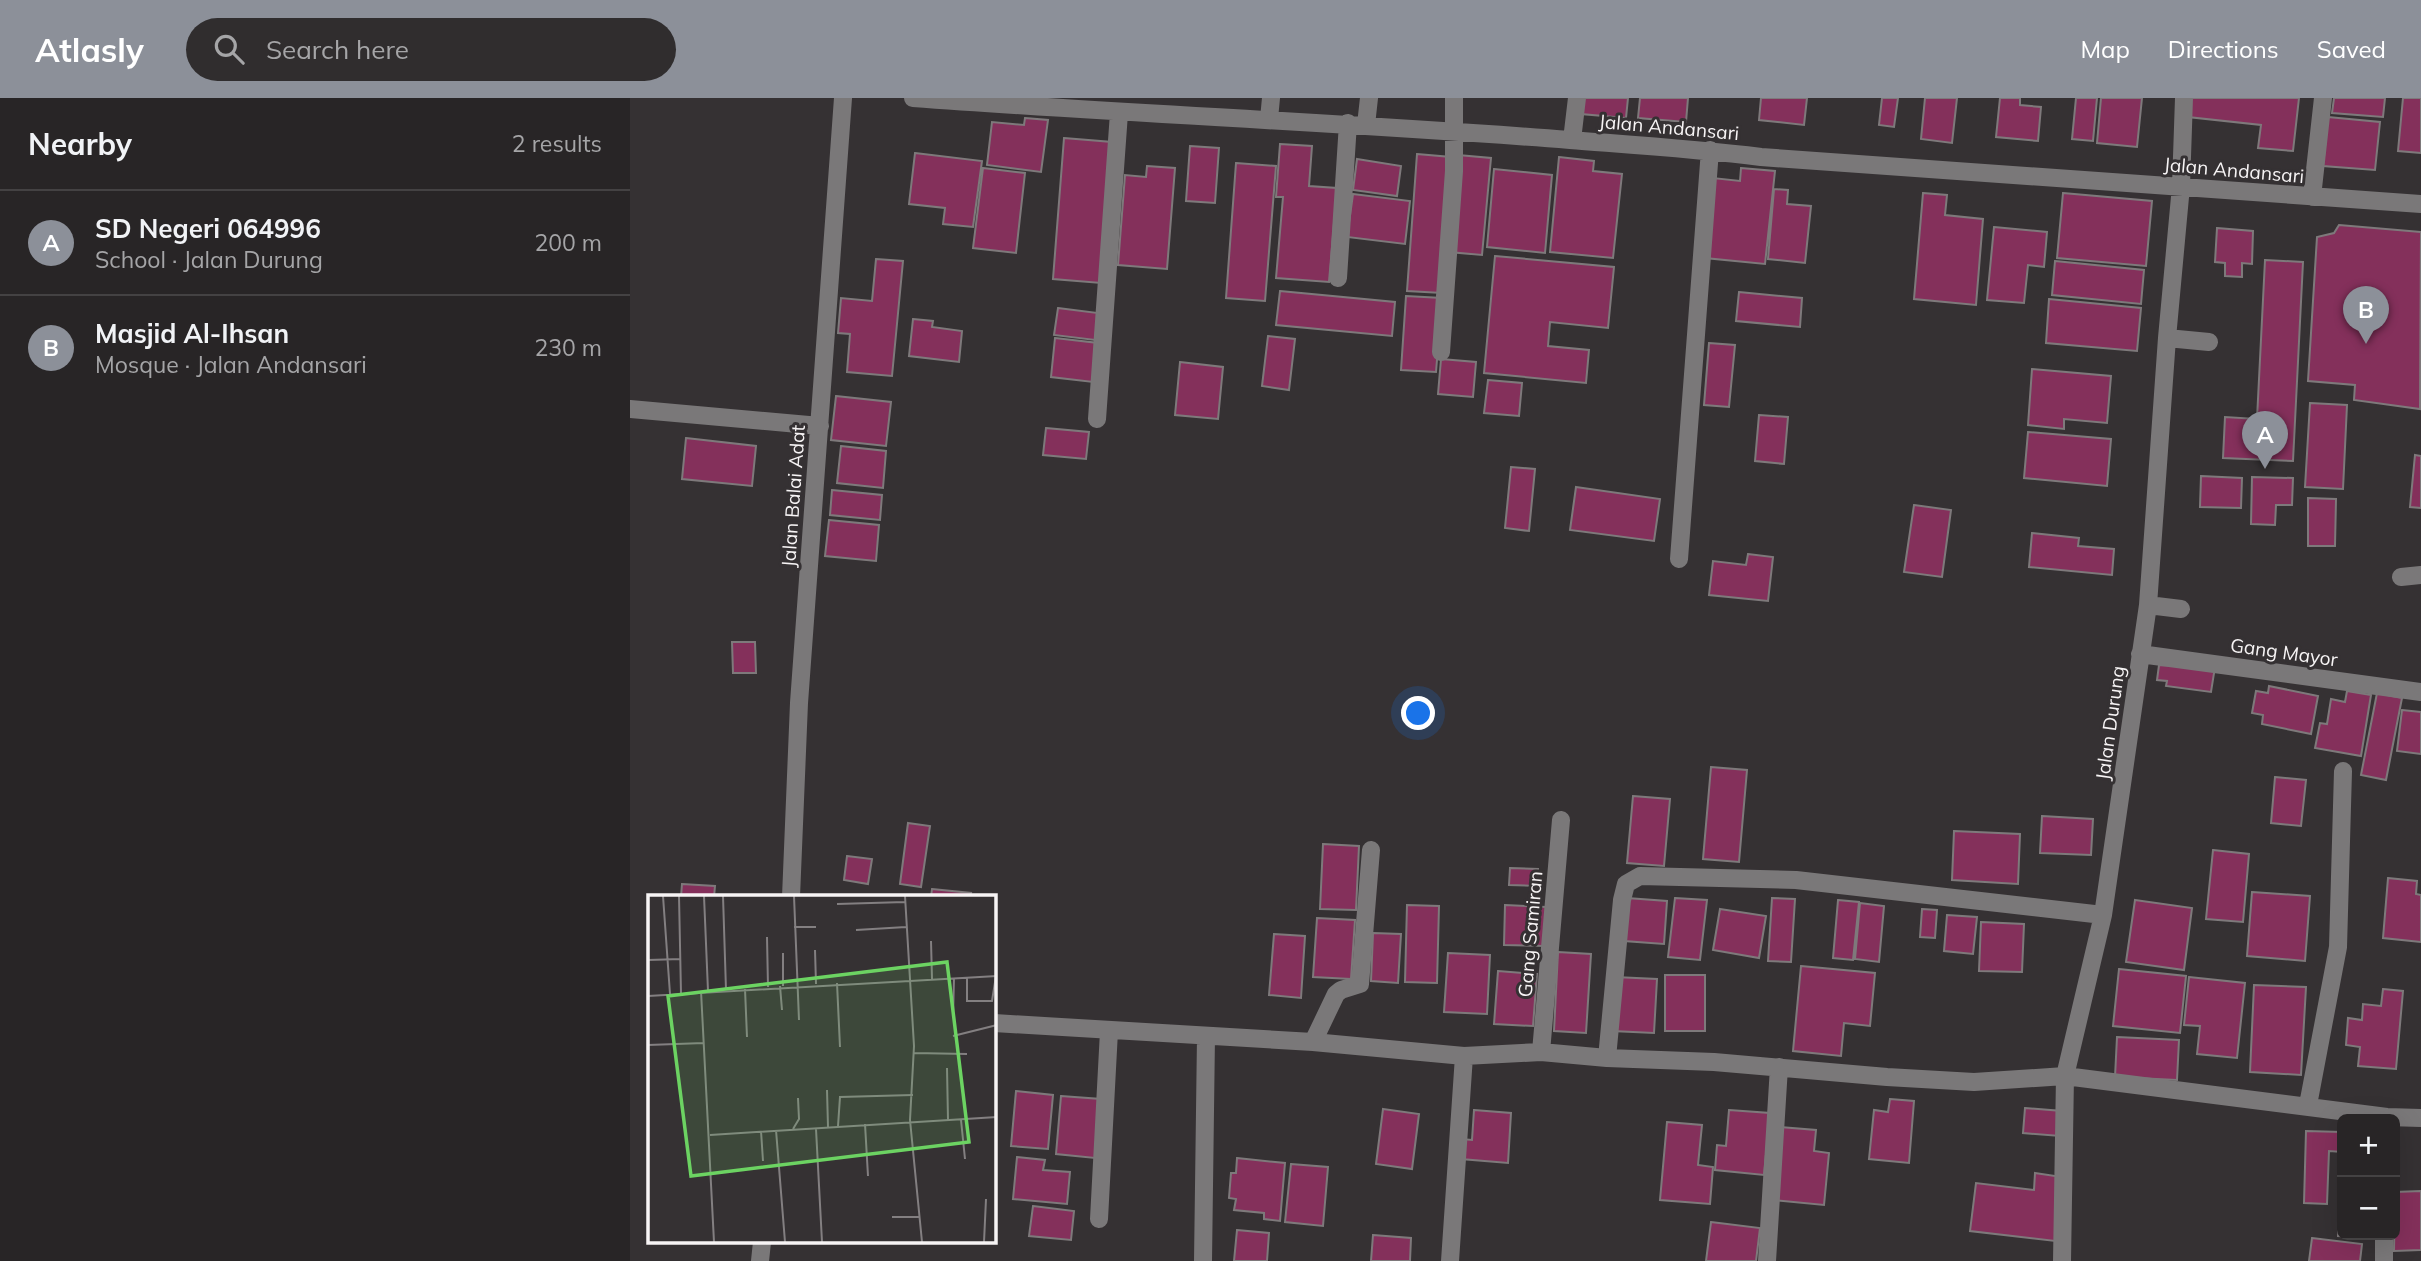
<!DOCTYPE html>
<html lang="en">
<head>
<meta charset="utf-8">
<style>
	:root { --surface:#282526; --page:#302d2e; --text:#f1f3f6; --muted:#a5a5a7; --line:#444243; --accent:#8c9099 }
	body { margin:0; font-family:Mulish,sans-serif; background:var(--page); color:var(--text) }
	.controls { position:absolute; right:21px; bottom:21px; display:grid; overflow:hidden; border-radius:10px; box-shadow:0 7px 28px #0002 }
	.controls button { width:63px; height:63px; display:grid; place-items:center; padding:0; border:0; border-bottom:2px solid var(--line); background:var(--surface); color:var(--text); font:35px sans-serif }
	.you { position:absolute; left:789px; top:616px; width:24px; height:24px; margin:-18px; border:5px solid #fff; border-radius:50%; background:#1a73e8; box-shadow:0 0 0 10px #1a73e833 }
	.badge { display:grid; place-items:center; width:46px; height:46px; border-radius:50%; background:var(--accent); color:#fff; font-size:23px; font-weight:700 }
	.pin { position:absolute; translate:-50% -58px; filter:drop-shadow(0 2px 4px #0008) }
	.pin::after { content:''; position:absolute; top:37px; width:24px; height:21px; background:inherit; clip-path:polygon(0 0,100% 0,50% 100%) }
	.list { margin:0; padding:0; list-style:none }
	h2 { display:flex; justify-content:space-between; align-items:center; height:91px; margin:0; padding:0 28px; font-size:30px }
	h2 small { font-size:23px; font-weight:400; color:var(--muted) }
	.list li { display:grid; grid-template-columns:46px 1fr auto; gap:21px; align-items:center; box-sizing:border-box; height:105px; padding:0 28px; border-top:2px solid var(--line) }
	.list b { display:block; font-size:26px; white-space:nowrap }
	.list p { margin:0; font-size:23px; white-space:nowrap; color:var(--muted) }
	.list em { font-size:23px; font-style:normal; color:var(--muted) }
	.icon { flex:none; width:38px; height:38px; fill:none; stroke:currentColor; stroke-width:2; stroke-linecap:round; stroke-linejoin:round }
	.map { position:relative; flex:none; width:1791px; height:1163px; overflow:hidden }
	header { display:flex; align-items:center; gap:42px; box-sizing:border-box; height:98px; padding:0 35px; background:var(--accent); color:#fff }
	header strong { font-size:33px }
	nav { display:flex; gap:38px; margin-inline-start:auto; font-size:24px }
	.search { width:490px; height:63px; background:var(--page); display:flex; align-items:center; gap:18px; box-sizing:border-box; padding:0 24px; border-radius:38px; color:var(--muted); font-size:26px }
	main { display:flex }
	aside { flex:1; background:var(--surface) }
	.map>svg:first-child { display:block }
</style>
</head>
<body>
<header>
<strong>Atlasly</strong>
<div class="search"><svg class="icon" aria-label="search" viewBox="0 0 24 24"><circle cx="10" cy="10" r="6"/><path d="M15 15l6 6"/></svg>Search here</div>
<nav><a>Map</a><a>Directions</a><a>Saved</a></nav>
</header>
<main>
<aside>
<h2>Nearby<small>2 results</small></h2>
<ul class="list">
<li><span class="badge">A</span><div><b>SD Negeri 064996</b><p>School · Jalan Durung</p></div><em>200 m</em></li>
<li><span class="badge">B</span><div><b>Masjid Al-Ihsan</b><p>Mosque · Jalan Andansari</p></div><em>230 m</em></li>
</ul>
</aside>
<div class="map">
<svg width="1791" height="1163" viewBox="0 0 1791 1163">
	<rect width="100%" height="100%" fill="#353133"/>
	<path fill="#84305b" stroke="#7e797b" stroke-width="2" d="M953,0h45l-2,20 -45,-4z
		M1010,0h48l-2,24 -48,-4z
		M1131,0h46l-3,27 -45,-5z
		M1252,0h16l-4,29 -15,-2z
		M1295,0h32l-5,45 -31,-4z
		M1370,0h20v7l21,2 -3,34 -42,-4z
		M1446,0h21l-4,43 -21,-2z
		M1471,0h41l-5,49 -40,-4z
		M1560,0h109l-6,53 -35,-3 3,-23 -73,-8z
		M1704,0h51l-2,19 -51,-4z
		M1773,0h18v55l-23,-2z
		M1698,19l52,5 -5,48 -52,-4z
		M395,20l23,2 -7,52 -54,-7 5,-43 32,3z
		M434,40l48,4 -11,141 -48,-4z
		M650,46l32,2 -3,40 28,2 -8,94 -53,-4 7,-81h-7z
		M560,48l29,2 -4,55 -29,-2z
		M285,55l67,8 -9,66 -30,-3 2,-16 -36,-4z
		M787,56l34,3 -9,136 -35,-2z
		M828,57l33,3 -9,97 -33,-3z
		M929,59l35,4 -1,10 29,3 -9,84 -63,-6z
		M727,61l44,7 -4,30 -44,-6z
		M606,65l40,3 -11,135 -39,-3z
		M517,68l28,2 -8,101 -49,-4 7,-90 21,2z
		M353,70l42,5 -9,80 -43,-5z
		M1111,70l34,3 -10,93 -60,-6 8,-80 27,3z
		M864,71l58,6 -7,78 -58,-6z
		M1144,91l14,1 -1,14 24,2 -6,57 -37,-4z
		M1293,95l24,2 -2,20 38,4 -7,86 -62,-6z
		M1433,95l89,8 -6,65 -89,-8z
		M723,96l57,7 -5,43 -58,-7z
		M1709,127l82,7 -1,177 -66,-9 1,-15 -47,-4 9,-144 17,-4z
		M1364,129l53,5 -3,35 -16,-2 -4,38 -37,-3z
		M1587,130l36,3 -1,33 -10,-1v14l-17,-1v-13l-10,-1z
		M865,158l119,11 -6,61 -58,-6 -2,24 41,4 -3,33 -102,-10z
		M246,161l27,2 -11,115 -45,-4 3,-38 -12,-1 3,-35 31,3z
		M1635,162l38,2 -10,199 -70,-3 2,-41 32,2z
		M1425,163l89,9 -3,34 -89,-9z
		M650,193l115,11 -3,34 -116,-11z
		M1109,194l63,6 -2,29 -64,-6z
		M776,198l36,2 -6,74 -35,-2z
		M1419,201l92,9 -4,43 -91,-8z
		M428,210l40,5 -3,27 -41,-5z
		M283,221l20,2 -1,6 30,4 -3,31 -50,-6z
		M638,238l27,3 -6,51 -27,-4z
		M425,240l43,5 -5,39 -42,-5z
		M1079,245l26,2 -6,62 -25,-2z
		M811,261l35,3 -3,35 -35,-3z
		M550,264l43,5 -5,52 -43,-4z
		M1402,271l79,7 -4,47 -43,-4v10l-36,-4z
		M858,282l34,3 -3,33 -35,-3z
		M206,298l55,6 -5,44 -55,-6z
		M1680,305l37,2 -4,84 -38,-2z
		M1129,317l29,2 -4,47 -29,-3z
		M416,330l43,4 -3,27 -43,-4z
		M1398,334l83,7 -4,47 -83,-8z
		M56,340l70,8 -4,40 -70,-7z
		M211,348l45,5 -3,37 -46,-5z
		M1785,357l6,1v52l-11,-1z
		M881,369l24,2 -6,62 -24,-3z
		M1571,378l41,2 -1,30 -41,-1z
		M1622,379l41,1 -1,27h-16l-1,20 -24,-1z
		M946,389l84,12 -6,42 -84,-11z
		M202,392l50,5 -2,25 -50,-5z
		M1678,400l28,1 -1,47h-27z
		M1284,407l37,5 -9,67 -38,-5z
		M199,422l50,5 -3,36 -51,-5z
		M1402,435l47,5 -1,8 36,3 -2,26 -83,-8z
		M1118,456l25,3 -5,44 -59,-6 4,-34 33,4z
		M102,544h23l1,31h-23z
		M1529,567l56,2 -4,25 -45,-6 1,-5 -10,-1z
		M1639,588l49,10 -7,38 -49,-10 1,-9 -11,-2 4,-22 12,2z
		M1717,593l24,4 -10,61 -46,-8 5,-25 7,1 4,-25 14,3z
		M1747,595l25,5 -16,82 -25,-5z
		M1772,612l19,2v42l-24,-3z
		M1081,669l36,3 -8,92 -36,-3z
		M1645,679l31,3 -5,46 -30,-3z
		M1003,698l37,3 -6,67 -37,-3z
		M1412,718l51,3 -2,36 -51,-2z
		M278,725l22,3 -9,61 -21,-3z
		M1324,733l66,3 -2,50 -66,-4z
		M693,746l36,2 -3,64 -36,-1z
		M1583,752l36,4 -6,68 -37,-3z
		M217,758l25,3 -4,25 -24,-4z
		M880,770l28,1 -1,17 -28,-1z
		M1758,780l29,3 -1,13 5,1v47l-38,-4z
		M52,786l33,2 -1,11h-33z
		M302,791l39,4 -1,4h-39z
		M1622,794l58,4 -5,65 -58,-5z
		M997,800l40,3 -3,43 -40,-3z
		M1045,800l32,2 -7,60 -32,-3z
		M1142,800l23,1 -4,63 -23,-1z
		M1208,802l21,2 -6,58 -20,-2z
		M1505,802l57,8 -8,62 -58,-8z
		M1230,805l24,3 -5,56 -24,-3z
		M777,807l32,1 -2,77 -32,-1z
		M875,807l41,2 -2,39 -40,-1z
		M1090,811l46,7 -7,42 -46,-8z
		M1292,811l15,1 -2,28 -15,-1z
		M1317,817l30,2 -4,37 -29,-3z
		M687,820l38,2 -4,59 -38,-2z
		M1351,824l43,2 -2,48 -43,-1z
		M743,835l28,1 -3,49 -27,-2z
		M644,836l31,2 -4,62 -32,-3z
		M928,854l33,2 -5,79 -32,-2z
		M818,855l42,2 -3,59 -43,-2z
		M1171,868l74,7 -5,53 -26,-3 -3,33 -48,-5z
		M1489,871l67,7 -6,57 -67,-7z
		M868,873l39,3 -4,52 -39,-2z
		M1035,877h40v56h-40z
		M985,879l42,2 -3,54 -42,-2z
		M1559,879l56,6 -8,75 -40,-4 3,-28 -16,-1z
		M1624,887l52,2 -5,88 -51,-3z
		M1753,891l20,2 -7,78 -38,-3 2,-19 -14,-2 2,-27 14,2 1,-16 18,2z
		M1487,939l62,3 -2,40 -62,-3z
		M386,993l37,4 -5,54 -37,-3z
		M431,998l40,3 -6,59 -39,-4z
		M1260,1001l24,2 -5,62 -40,-4 5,-49 14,2z
		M1395,1010l37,3 -2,25 -37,-3z
		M753,1011l36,5 -7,55 -36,-5z
		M844,1012l37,3 -3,50 -47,-4 1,-20 10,1z
		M1099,1012l41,3 -6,62 -49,-5 2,-25 9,1z
		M1037,1024l35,3 -4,40 15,2 -3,37 -50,-4z
		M1150,1029l36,3 -2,21 15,2 -5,52 -51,-5z
		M1676,1033l36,1v20l-13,-1 -2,53 -23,-1z
		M387,1059l28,3 -2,10 27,2 -3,32 -54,-5z
		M607,1060l48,5 -5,58 -16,-2v-6l-30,-3 2,-11 -7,-1 2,-25h5z
		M661,1066l37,3 -5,59 -38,-4z
		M1405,1075l27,4 -7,64 -85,-10 6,-48 58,7z
		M1791,1093v59l-27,1 1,-59z
		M403,1108l41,5 -3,29 -42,-4z
		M1709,1110h3v27h39v3l-43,-2z
		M1081,1124l49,6 -4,33h-50z
		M607,1132l32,3 -2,28h-33z
		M743,1137l38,3 -1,23h-39z
		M1682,1140l50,6 -2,17h-51z"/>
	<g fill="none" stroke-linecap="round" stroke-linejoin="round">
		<path stroke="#7a7879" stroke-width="18" d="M283,0c219,16 438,25 657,42 64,5 127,9 191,17l660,47
			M639,21l2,-21
			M736,27l3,-27
			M942,42l5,-42
			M1682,99l11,-99
			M708,180l10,-155
			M1537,240l42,4
			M811,254l13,-181v-73
			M0,311l190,17
			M467,321l22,-306
			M1049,461l31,-409
			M1771,479l20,-2
			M1518,507l33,4
			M1510,556l281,38
			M161,799l8,-194 44,-605
			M364,925l319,19 151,14 77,-4 66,6 107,4 173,15 87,5 91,-6 322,41 34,1
			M683,944l23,-48 5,-4 19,-6 11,-134
			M911,954l20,-232
			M977,960l15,-158 4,-16 14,-8 156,4 307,35
			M1678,1007l30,-158 5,-176
			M469,1121l10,-188
			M130,1163l2,-19
			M573,1163l3,-225
			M820,1163l14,-205
			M1137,1163l12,-194
			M1432,1163l3,-185 38,-161 45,-310 19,-267 14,-152 3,-88
			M1754,1163v-26"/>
	</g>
	<g text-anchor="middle" stroke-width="6" stroke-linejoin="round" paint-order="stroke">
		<g font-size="19" fill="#f7f4f5" stroke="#353133">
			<text transform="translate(1039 29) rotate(5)" y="7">Jalan Andansari</text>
			<text transform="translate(1604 72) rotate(5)" y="7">Jalan Andansari</text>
			<text transform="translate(163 398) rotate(-86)" y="7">Jalan Balai Adat</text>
			<text transform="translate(1654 554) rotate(8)" y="7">Gang Mayor</text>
			<text transform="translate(1480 625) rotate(-82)" y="7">Jalan Durung</text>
			<text transform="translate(900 836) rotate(-85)" y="7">Gang Samiran</text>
		</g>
	</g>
	<g transform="translate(18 797)">
		<rect width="348" height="348" fill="#353133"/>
		<path fill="none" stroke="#837f81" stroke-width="2" d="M15,1l7,98M31,1l2,98M56,1l4,95M75,1l3,94M146,1l5,124M257,1l9,150 -4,74 12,122M189,9l68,-2M146,32h22M208,35l50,-3M119,42l1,50M283,46l1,38M167,55l1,34M135,58v33M0,65l33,-1M319,82v24h25l4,-25M189,88l3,64M132,91l2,24M97,94l2,48M53,96l13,251M0,101l349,-20M305,122l1,-39M305,141l44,-11M0,150l56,-2M266,158l53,1M299,173l1,52M179,195l1,37M313,225l4,39M217,229l3,52M190,231l2,-29 73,-2M145,234l6,-10 -1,-21M168,234l6,113M128,235l9,112M113,236l2,30M62,240l287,-18M244,322h28M336,347l2,-43"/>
		<path fill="#6cd362" fill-opacity="0.15" stroke="#6cd362" stroke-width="3.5" d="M299,67l22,180 -278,34 -23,-180z"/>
		<rect width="348" height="348" fill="none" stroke="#f7f4f5" stroke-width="3.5"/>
	</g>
</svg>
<div class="controls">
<button>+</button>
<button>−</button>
</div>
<div class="you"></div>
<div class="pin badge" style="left:1635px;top:371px">A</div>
<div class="pin badge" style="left:1736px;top:246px">B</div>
</div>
</main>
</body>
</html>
